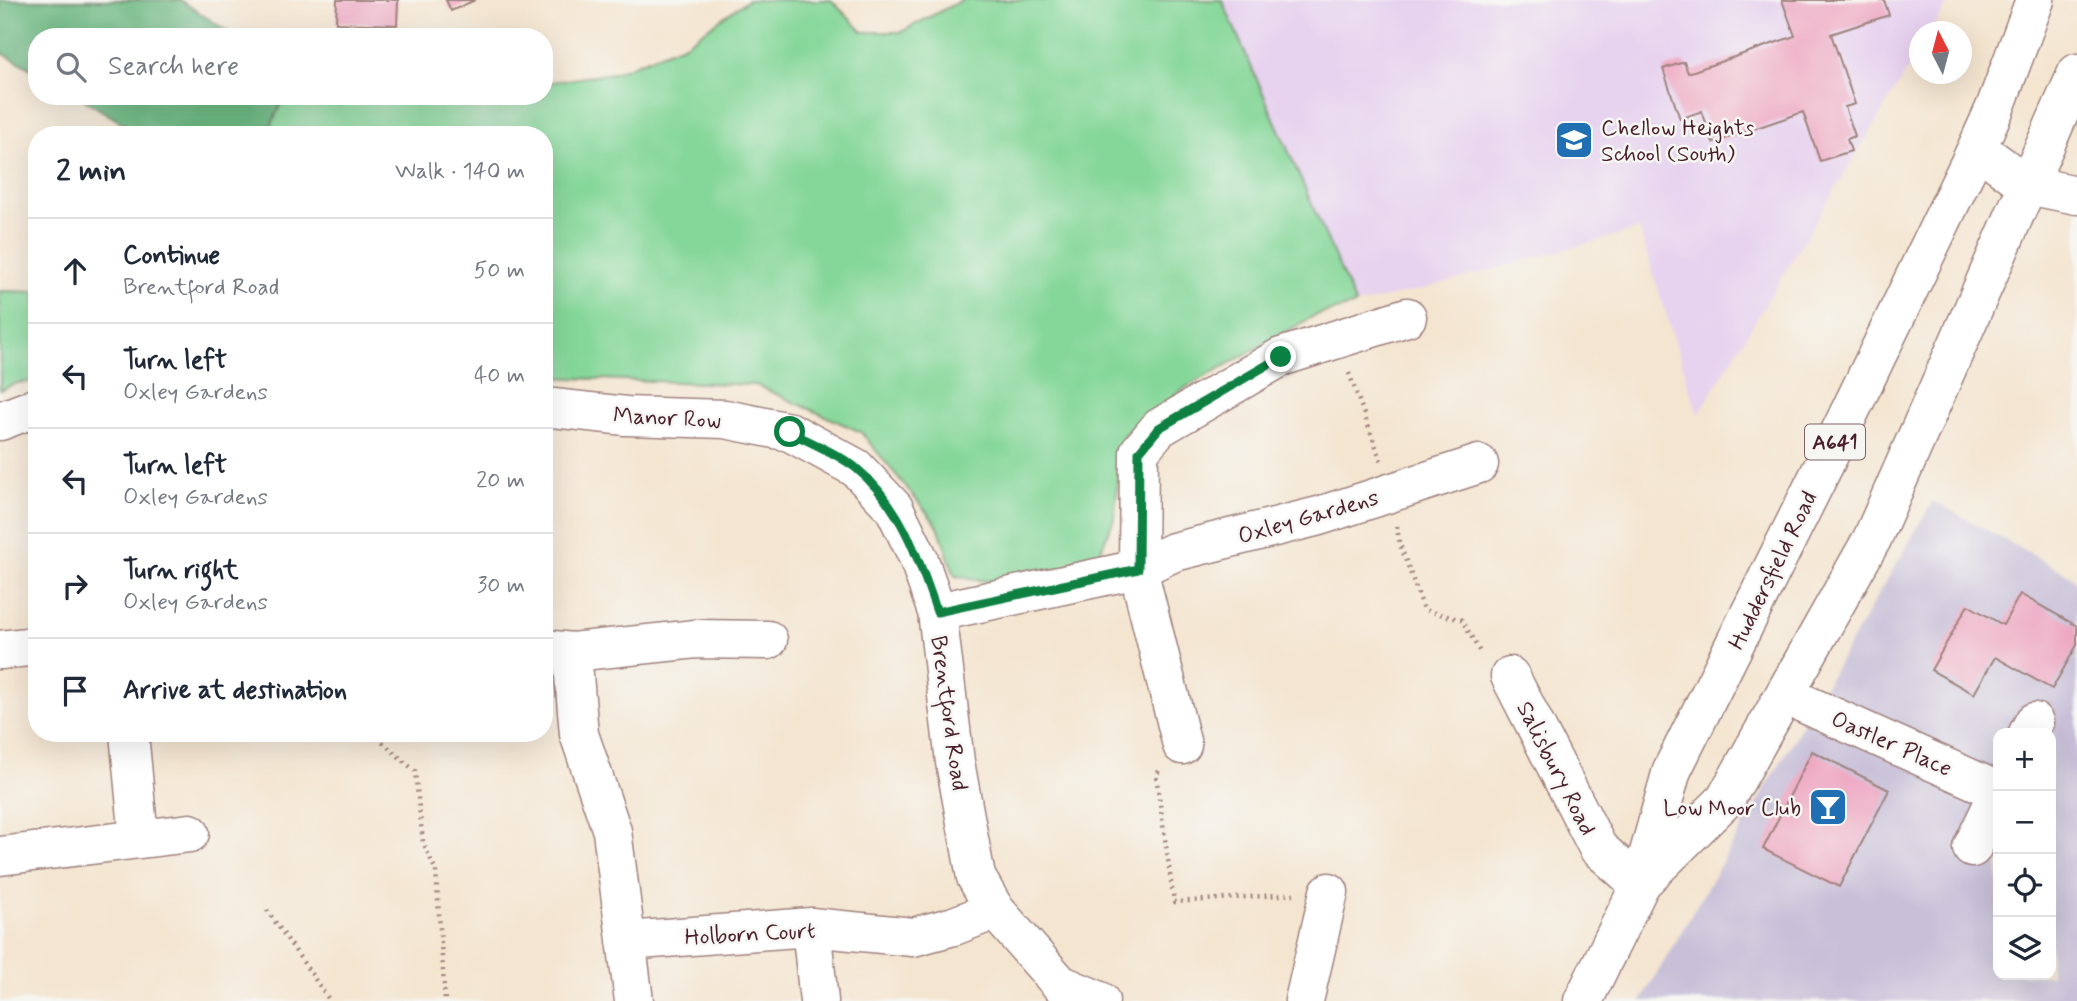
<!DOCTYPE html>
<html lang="en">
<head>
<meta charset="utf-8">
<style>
	:root { --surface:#fff; --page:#f2f2f3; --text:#1f2937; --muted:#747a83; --line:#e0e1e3 }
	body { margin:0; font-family:Mynerve,sans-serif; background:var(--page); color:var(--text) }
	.controls { position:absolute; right:21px; bottom:21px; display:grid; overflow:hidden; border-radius:14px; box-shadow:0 7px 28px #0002 }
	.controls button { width:63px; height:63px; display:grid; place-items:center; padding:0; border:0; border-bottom:2px solid var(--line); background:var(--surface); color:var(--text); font:35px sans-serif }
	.compass { position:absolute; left:1909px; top:21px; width:63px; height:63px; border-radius:50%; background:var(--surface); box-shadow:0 7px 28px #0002; rotate:354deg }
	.stop { position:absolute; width:21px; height:21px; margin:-16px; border:5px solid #0b8043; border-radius:50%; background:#fff }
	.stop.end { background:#0b8043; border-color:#fff; box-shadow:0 2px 7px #0008 }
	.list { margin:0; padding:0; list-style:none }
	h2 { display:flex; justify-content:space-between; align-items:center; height:91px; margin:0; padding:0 28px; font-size:30px }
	h2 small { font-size:23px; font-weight:400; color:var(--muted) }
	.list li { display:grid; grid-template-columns:46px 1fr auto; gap:21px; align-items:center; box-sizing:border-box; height:105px; padding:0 28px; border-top:2px solid var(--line) }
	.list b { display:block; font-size:26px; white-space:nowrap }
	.list p { margin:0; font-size:23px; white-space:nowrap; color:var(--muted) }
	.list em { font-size:23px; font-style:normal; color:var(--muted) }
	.icon { flex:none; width:38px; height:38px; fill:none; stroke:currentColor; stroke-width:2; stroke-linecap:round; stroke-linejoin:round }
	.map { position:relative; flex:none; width:2077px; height:1001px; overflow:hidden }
	.search { position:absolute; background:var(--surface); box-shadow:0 7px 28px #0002; left:28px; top:28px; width:525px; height:77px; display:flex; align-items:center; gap:18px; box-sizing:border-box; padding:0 24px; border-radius:28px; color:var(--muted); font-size:26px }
	.panel { position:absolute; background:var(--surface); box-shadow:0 7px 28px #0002; left:28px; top:126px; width:525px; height:616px; border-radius:28px }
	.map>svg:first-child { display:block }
</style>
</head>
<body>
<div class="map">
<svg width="2077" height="1001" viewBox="0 0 2077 1001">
	<rect width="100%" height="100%" fill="#f6f6f2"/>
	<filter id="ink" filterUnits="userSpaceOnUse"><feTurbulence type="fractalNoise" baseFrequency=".0143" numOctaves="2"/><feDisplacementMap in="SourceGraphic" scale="14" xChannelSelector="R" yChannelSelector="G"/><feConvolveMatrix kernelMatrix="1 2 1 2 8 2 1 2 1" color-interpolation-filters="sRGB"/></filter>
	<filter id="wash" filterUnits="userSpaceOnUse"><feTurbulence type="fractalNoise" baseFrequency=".00686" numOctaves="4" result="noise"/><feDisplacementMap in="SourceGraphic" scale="28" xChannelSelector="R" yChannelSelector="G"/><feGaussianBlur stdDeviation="1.57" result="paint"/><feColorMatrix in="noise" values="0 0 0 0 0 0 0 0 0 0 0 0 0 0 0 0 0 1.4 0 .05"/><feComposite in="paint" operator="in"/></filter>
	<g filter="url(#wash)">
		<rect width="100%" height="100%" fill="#f4e5d0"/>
		<path fill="#e7d2ef" d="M1222,0h728l-19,31 -11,1 -1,19 -221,364 -59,-186 -216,60 -67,16z"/>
		<path fill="#c8bfd8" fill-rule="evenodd" d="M1933,501l138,75 6,8v417h-436zM1998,733h53v242h-53z"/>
		<path fill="#85d799" stroke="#687b62" stroke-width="2" d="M748,0h83l32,32h38l61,-32h260l134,305 -40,10 -131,73 -62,47 -9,84 -18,43 -98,21 -43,-7 -17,-50 -77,-94 -105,-47 -212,-8v-242h-277l17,-39h260v-13l70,-10 71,-29z
			M0,291l37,1v89l-19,2 -18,7z"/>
		<path fill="#6cb881" stroke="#5b6c56" stroke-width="2" d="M0,0h180l56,37h-199v35l-37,-20z
			M78,96h206l-17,39h-125z"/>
		<g id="blocks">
			<path fill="#eea6c1" d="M337,0h61l-1,25 -61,-2z
				M446,0h29l-24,11z
				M1782,0h102l5,15 -58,19 24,70 -10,3 10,29 -8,3 4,12 -31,10 -17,-49 -90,31 -11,-32 -22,8 -17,-50 21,-7 4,11 107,-37z
				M2020,594l57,32v19l-25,44 -57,-32 -21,37 -43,-24 37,-65 35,20z
				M1812,751l77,39 -50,97 -76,-38z"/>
		</g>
	</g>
	<g filter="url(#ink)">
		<use href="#blocks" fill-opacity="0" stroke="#9f827e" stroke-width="2"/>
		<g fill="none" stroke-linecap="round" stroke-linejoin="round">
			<defs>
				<path id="minor" d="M1977,148l50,37 50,10
					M544,407l82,9 99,3 65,13 66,36 38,40 24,49 19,55 18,150 21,115 19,33 65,74 40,17
					M0,421l37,-14
					M937,612l201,-43 36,-17 145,-36 160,-52
					M544,649l28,3 124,-13 72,1
					M0,650l37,-4
					M572,652l7,82 33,97 22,170
					M1510,676l88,172 42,37
					M1785,695l213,96
					M129,733l10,106
					M2028,733l6,-11
					M1182,745l-44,-176 1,-117 20,-24 122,-71 126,-40
					M1972,848l26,-54
					M0,856l190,-23
					M811,927l8,74
					M626,941l185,-14 102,10 41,-11 41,-16
					M1304,1001l25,-109"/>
				<path id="major" d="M1641,883l84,-83 147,-261 205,-466
					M1583,1001l57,-116 32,-115 154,-309 151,-313 18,-40 40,-108"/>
			</defs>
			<use href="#minor" stroke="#9f827e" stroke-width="41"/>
			<use href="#major" stroke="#9f827e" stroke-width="41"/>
			<path stroke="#9f827e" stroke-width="4.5" stroke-dasharray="2 5" stroke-linecap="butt" d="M1349,373l32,88
				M1397,526l2,16 25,68 38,10 19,34
				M372,733l43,38 8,71 13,29 9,130
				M1159,771l-3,4 18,127 120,-8
				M267,910l63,91"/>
			<use href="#minor" stroke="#fff" stroke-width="38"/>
			<use href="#major" stroke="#fff" stroke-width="38"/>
		</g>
	</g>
	<g fill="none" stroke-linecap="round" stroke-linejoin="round" filter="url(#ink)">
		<path stroke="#0b8043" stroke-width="9" d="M790,432c21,11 47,21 66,36 45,37 63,91 81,144l201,-43 1,-117 20,-24 122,-71"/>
	</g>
	<defs>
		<symbol id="school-square" viewBox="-11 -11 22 22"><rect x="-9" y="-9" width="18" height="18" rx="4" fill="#1f6fb2" stroke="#f6f6f2"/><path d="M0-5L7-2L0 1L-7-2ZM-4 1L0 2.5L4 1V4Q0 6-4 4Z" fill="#fff"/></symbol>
		<symbol id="bar-square" viewBox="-11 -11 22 22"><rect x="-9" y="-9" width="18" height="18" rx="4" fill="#1f6fb2" stroke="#f6f6f2"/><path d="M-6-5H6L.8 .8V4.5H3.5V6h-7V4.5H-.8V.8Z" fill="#fff"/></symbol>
	</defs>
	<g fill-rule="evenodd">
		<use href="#school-square" x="1552" y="118" width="44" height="44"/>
		<use href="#bar-square" x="1806" y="785" width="44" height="44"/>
	</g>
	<g text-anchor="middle" stroke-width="5" stroke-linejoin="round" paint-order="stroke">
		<rect fill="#f6f6f2" stroke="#7e6067" stroke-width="2" x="1805" y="424.5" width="60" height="35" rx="5"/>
		<g font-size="21" font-weight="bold" fill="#4a1f2b">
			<text x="1835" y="449">A641</text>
		</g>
		<g font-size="23" fill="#4a1f2b" stroke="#f6f6f2" text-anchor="start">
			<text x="1601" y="135">Chellow Heights<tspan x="1601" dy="26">School (South)</tspan></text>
			<text x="1801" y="815" text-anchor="end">Low Moor Club</text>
		</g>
		<g font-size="23" fill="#4a1f2b" stroke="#f6f6f2">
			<text transform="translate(667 417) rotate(3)" y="8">Manor Row</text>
			<text transform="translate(1308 516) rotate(-16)" y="8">Oxley Gardens</text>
			<text transform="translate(1772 570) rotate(-64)" y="8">Huddersfield Road</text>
			<text transform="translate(950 713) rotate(82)" y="8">Brentford Road</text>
			<text transform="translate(1892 743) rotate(24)" y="8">Oastler Place</text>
			<text transform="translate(1557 768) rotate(63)" y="8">Salisbury Road</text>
			<text transform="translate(750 933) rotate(-3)" y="8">Holborn Court</text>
		</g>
	</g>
</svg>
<div class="controls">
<button>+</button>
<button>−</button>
<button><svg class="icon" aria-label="locate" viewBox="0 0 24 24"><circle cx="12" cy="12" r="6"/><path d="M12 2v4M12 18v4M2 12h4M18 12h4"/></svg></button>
<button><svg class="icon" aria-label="layers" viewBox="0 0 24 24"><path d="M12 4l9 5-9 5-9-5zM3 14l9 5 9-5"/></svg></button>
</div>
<svg class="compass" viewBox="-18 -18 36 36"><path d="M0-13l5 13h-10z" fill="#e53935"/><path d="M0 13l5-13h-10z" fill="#747a83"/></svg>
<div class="stop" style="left:790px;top:432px"></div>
<div class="stop end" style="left:1281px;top:357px"></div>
<div class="search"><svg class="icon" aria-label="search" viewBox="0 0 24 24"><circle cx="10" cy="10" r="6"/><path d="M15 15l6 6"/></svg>Search here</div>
<section class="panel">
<h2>2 min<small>Walk · 140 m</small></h2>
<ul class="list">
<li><svg class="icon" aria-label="ahead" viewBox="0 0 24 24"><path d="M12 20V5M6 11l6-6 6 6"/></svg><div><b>Continue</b><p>Brentford Road</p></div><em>50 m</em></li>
<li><svg class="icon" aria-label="left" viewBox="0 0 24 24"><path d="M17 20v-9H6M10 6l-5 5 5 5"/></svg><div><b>Turn left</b><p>Oxley Gardens</p></div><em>40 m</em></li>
<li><svg class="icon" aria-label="left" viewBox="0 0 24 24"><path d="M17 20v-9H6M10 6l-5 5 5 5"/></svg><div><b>Turn left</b><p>Oxley Gardens</p></div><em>20 m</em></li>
<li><svg class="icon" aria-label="right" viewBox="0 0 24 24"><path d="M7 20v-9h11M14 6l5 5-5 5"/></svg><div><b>Turn right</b><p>Oxley Gardens</p></div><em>30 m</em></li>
<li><svg class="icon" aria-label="arrive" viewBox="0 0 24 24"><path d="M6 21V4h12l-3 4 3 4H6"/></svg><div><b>Arrive at destination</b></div></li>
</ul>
</section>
</div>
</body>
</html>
